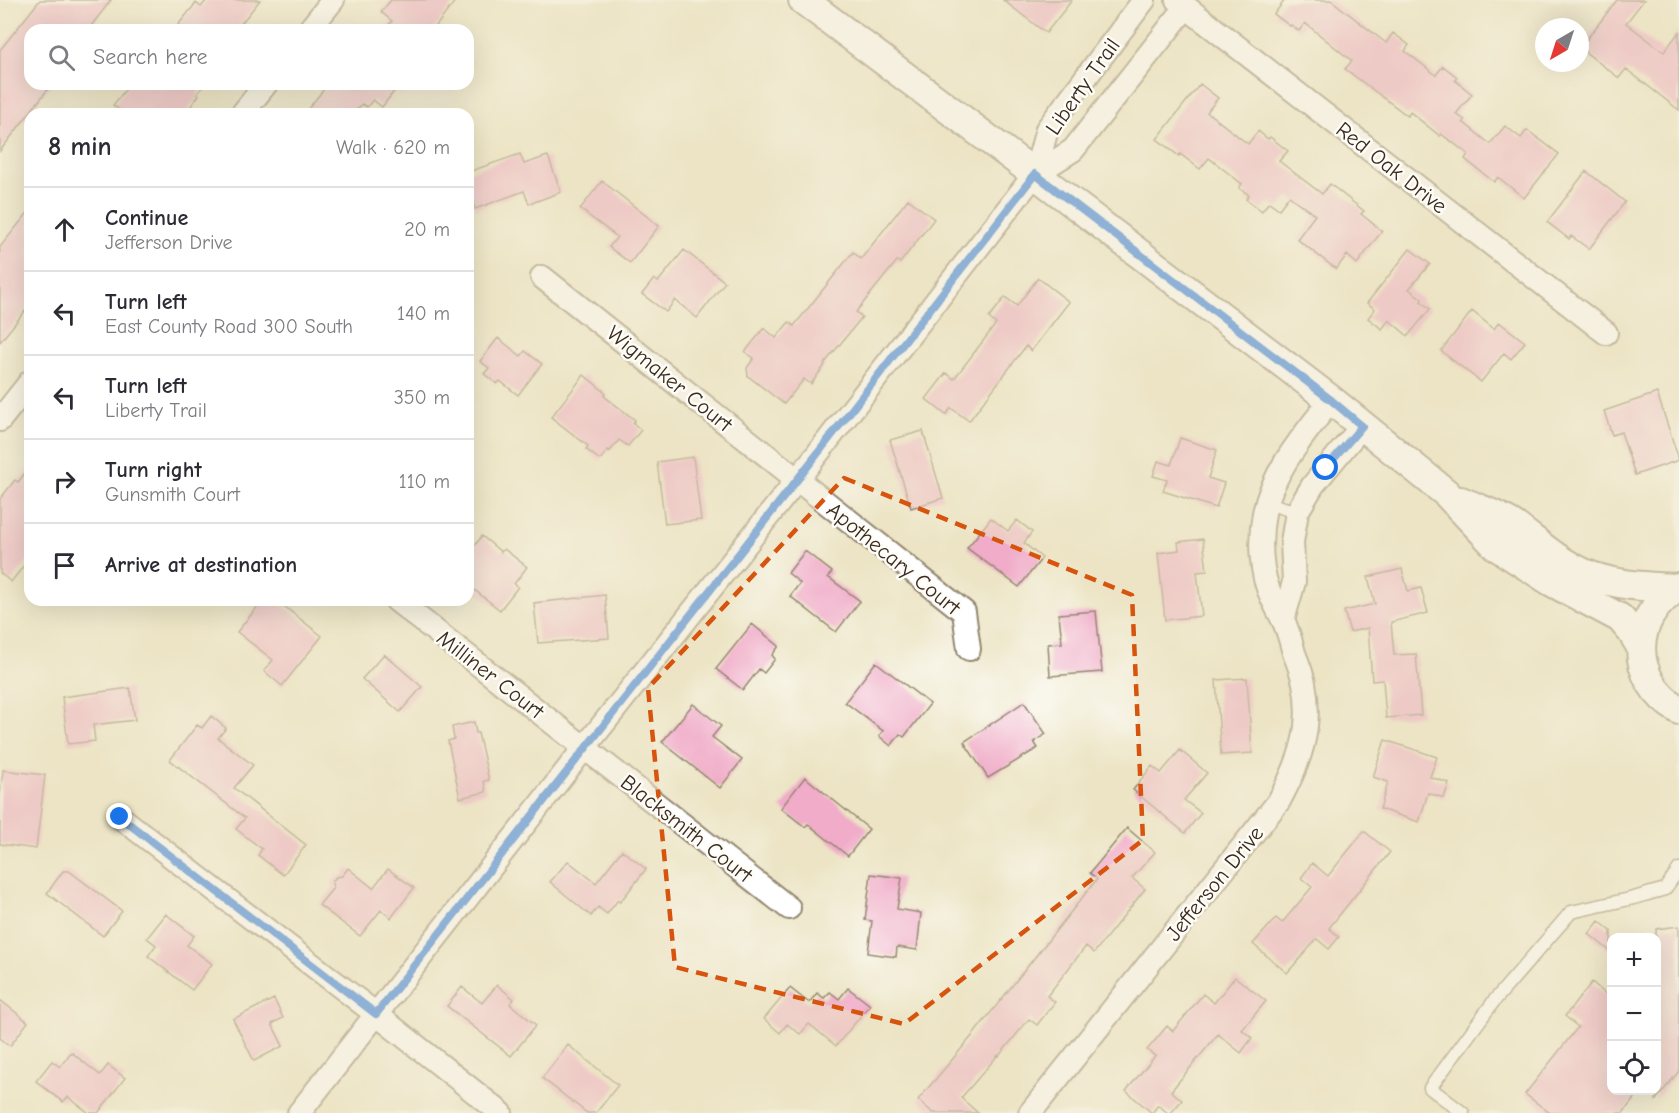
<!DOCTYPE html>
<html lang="en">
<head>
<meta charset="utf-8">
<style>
	:root { --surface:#fff; --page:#f2f2f3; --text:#2b2b33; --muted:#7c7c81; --line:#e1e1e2 }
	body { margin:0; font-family:"Comic Neue",sans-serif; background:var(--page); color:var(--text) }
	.controls { position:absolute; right:18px; bottom:18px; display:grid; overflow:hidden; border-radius:12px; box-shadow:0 6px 24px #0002 }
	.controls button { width:54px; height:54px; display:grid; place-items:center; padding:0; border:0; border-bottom:2px solid var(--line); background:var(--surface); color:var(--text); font:30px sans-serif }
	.compass { position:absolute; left:1535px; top:18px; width:54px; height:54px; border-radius:50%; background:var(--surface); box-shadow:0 6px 24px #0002; rotate:219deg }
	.stop { position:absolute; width:18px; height:18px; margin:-14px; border:4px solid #1a73e8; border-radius:50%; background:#fff }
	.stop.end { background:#1a73e8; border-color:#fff; box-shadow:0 2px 6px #0008 }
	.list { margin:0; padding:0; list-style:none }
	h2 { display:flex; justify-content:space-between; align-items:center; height:78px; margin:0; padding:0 24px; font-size:26px }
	h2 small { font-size:20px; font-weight:400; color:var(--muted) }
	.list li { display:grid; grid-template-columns:39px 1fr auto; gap:18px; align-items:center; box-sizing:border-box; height:84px; padding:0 24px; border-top:2px solid var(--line) }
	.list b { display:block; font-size:22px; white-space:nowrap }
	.list p { margin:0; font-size:20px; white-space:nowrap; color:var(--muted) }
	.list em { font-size:20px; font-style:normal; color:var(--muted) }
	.icon { flex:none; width:33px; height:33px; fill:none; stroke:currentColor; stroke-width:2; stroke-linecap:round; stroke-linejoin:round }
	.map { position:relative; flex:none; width:1679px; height:1113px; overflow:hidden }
	.search { position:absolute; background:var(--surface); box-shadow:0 6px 24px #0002; left:24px; top:24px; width:450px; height:66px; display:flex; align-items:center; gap:15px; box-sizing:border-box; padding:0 21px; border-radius:18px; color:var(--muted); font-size:22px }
	.panel { position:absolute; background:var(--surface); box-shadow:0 6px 24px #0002; left:24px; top:108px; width:450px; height:498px; border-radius:18px }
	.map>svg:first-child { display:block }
</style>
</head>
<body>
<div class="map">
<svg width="1679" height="1113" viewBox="0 0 1679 1113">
	<rect width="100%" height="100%" fill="#fdfcf7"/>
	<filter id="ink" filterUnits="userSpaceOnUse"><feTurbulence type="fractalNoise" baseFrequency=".0167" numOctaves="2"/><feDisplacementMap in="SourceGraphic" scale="12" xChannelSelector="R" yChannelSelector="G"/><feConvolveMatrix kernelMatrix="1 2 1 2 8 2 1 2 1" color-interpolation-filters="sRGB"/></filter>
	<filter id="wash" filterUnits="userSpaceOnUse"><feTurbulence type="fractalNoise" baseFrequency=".008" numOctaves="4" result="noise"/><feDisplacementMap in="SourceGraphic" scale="24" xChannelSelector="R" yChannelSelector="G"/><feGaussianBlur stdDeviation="1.35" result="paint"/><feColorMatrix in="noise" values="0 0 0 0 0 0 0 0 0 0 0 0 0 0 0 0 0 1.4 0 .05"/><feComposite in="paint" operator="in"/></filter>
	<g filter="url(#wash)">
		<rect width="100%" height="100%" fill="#ece4c4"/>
		<g id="blocks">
			<path fill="#f0acc8" d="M40,0h71l-23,30h-58v54h22l-52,67v-101z
				M207,0h53l-24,30h-62l22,-27 5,4z
				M391,0h65l-23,30h-48l7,-9 -11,-9z
				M1003,0h69l-26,33z
				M1285,0h46l55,43 7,-10 16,12 -4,6 31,24 7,-9 14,11 -2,3 17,14 -16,20 9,6 -2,2 27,22 15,-18 16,12 6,-8 32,24 -35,44 -26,-21 -4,5 -29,-23 3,-5 -27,-20 -1,2 -30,-24 -2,4 -63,-47 7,-8 -47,-38 -6,8 -8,-6 -1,1 -16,-12z
				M1617,0h27l-18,23 38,29 15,-20v78l-53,-41 -7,9 -39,-30z
				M130,84h75l-8,10 2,1 -14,19h-60l-12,-9z
				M328,84h72l-18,23 -9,-7 -6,7 -5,-3 -9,10h-49z
				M1200,84l18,14 -11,14 41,32 10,-13 10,8 2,-2 18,14 -9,10 43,33 8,-10 34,27 -3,3 21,17 -25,33 -10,-9 -11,14 -39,-30 18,-24 -26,-19 -10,13 -10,-7 -7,9 -16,-12 3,-4 -10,-7 3,-4 -33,-26 -9,11 -20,-15 -1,2 -22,-17z
				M520,154l4,10 24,-8 13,36 -32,12 -5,-13 -49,18 -7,-21v-16z
				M1586,171l39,31 -36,47 -18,-13 -2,3 -22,-17z
				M602,181l57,45 -29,37 -21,-16 8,-10 -37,-28z
				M908,199l26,20 -34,44 -3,-2 -41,51 6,5 -38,47 1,1 -14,19 -7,-5 -20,25 -36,-28 -1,-8 7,-10 -9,-6 19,-24 12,10 13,-16 5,4 59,-74 8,7z
				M30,210v95l-30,37v-95z
				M1410,249l20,15 -21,25 13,10 -1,2 9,8 -22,27 -19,-16 -7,9 -14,-11 7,-9 -8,-6z
				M684,250l41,32 -28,36 -22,-18 -9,12 -24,-18 12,-15 4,3z
				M1038,278l31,24 -38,49 -5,-5 -57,75 -18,-13 -5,7 -20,-16 20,-26 8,6 42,-55 -7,-6 16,-21 12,9z
				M1472,311l22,18 5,-7 26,20 -14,17 -7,-6 -23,29 -40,-31z
				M498,338l23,18 4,-5 17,13 -24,31 -18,-14 -3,3 -13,-10 5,-6 -9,-7z
				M584,375l22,18 -2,3 31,24 -2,3 8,7 -13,16 -9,-6 -9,11 -2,-1 -8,10 -14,-11 2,-3 -37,-29z
				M1657,393l22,67 -44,15 -14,-43 -9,3 -8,-24z
				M923,431l20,67 -32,10 -21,-68z
				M1180,438l37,12 -9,28 16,5 -8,25 -53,-17 4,-11 -14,-4 5,-15 13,4z
				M693,457l8,63 -36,4 -8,-62z
				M30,467v91l-19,24 -11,-9v-74l15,-19 3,2z
				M991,518l17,13 9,-11 15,12 -8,11 18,15 -23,29 -52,-39z
				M482,536l19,16 3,-3 23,18 -13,17 4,3 -18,23 -32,-25v-31z
				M1203,539l4,32 -10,1 5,44 -37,4 -7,-67 21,-3 -1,-8z
				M805,551l27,21 -4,5 32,24 -24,31 -46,-36 10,-13 -12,-10z
				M1402,569l6,22 13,-3 7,25 -37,9 3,33 22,-1 5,61 -35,3 -3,-38 -11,1 -4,-53 -18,4 -6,-21 31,-7 -7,-27z
				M605,595l4,43 -71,5 -4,-40z
				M263,600h13l46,36 -40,50 -18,-15 9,-11 -36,-28z
				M1096,611l6,61 -52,4 -2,-32 14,-1 -3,-29z
				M752,624l27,22 -7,9 3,4 -11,14 -5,-4 -16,21 -27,-21z
				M384,654l38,33 -22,25 -38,-33z
				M876,662l54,42 -26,33 -4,-3 -9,12 -12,-10 4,-5 -38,-29z
				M1247,678l5,75 -31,2 -5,-75z
				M130,688l5,32 -42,5 2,16 -27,3 -6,-47z
				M1024,702l22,32 -12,8 4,6 -50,30 -24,-36z
				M693,704l28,22 -9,11 30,23 -22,28 -58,-46z
				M211,716l15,12 -8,10 35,27 -19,23 72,57 -23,30 -25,-20 4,-6 -26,-20 9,-11 -75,-58 27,-35 5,3z
				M474,722l2,11h2l11,47 -5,1 2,11 -26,6 -12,-57 6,-2 -2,-12z
				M1385,740l52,17 -7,20 19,6 -5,15 -16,-5 -9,29 -39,-13 8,-27 -15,-5z
				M1180,750l27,23 -23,27 17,13 -16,20 -52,-43 19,-24 9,7z
				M3,770l42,5 -9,74 -36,-5v-48z
				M805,777l64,52 -21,27 -40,-32 -3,3 -24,-19z
				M1127,828l28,24 -23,26 13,11 -51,64 -8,-7 -39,50 8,6 -18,23 -8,-6 -30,37 -1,-1 -37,43 17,15h-45l-15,-13 55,-65 124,-156 -7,-6z
				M1364,831l26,21 -61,76 10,9 -10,12 -12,-10 -30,34 -34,-29 23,-26 6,5 30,-36 -11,-9 11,-15 16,13z
				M622,850l24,19 -26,33 -2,-2 -11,14 -9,-7 -7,9 -41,-34 18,-21 28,22z
				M348,868l25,20 15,-19 26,19 -23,30 -10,-8 -21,26 -41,-31 14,-17 -1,-6 4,-5 6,-1z
				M63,871h6l53,40 -19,25 -56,-43z
				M871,874l31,4 -5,31 24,4 -4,37 -20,-3 -1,10 -28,-4 4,-32 -7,-1z
				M166,914l28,22 -7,9 25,19 -20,26 -44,-34 8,-11 -9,-7z
				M1599,921l12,10v21l-22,-18z
				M1679,926v145l-23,29v-171z
				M1235,977l31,24 -24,29 10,8 -11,15 -23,-19 -47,57 11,9 -11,13h-3l-10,-8 -6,8 -26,-22 29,-35 -8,-6 20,-24 6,5 30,-37 11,9z
				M1592,982l19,17v91h30l-18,23h-73l-25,-19 53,-67 -13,-11z
				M497,985l17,14 -4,5 26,21 -25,31 -64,-50 15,-19 20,16z
				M790,988l19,15 8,-10 7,5 6,-6 9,7 9,-11 22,17 -34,41 -27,-22 -9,10 -13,-10 -7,9 -16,-14z
				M274,999l9,19 -11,6 11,22 -29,15 -21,-42z
				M0,1000l28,22 -18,24 -10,-8z
				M568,1045l50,40 -22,28h-9l-45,-35z
				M71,1052l29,23 8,-10 17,13 -27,35h-9l-21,-16 -5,5 -27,-21 16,-20 8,6z"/>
		</g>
	</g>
	<g filter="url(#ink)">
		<use href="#blocks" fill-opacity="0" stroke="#948771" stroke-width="1.5"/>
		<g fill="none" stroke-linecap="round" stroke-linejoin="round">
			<defs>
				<path id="service" d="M1267,503l30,9
					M1463,1113l-33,-25 64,-87 77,-89 63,-14 31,-9 14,-20"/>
				<path id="minor" d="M1177,0l429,333
					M309,30l24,-30
					M242,114l24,-30
					M1035,174l38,-24 113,-143
					M542,277l422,335 5,37
					M0,420l30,-38
					M396,600l393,308
					M1283,620l11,-38 -2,-40 5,-30 16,-27 49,-59
					M120,817l256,197 125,99
					M299,1113l286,-366 212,-267 238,-306 12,-45 97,-129
					M1030,1113l249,-312c21,-39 34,-73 25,-118 -2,-10 -6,-20 -10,-30 -3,-11 -6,-24 -12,-35 -3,-6 -7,-13 -10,-20 -12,-24 -13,-58 -8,-85 9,-43 41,-79 67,-113"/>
				<path id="tertiary" d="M803,0l232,174 296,226 115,93 50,53 56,36 68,36 12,14 9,15
					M1461,501c17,8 38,14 54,25 27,20 52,44 86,53 25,7 51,8 77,9
					M1679,587c-50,30 -51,93 0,123"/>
			</defs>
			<use href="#service" stroke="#948771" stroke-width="15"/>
			<use href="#minor" stroke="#948771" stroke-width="26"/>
			<use href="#tertiary" stroke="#948771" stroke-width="32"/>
			<use href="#service" stroke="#fff" stroke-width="12"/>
			<use href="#minor" stroke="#fff" stroke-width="22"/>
			<use href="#tertiary" stroke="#fff" stroke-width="28"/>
		</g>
	</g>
	<g fill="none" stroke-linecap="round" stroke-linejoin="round" filter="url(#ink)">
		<path stroke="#1a73e8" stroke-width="8" d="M120,817l256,197 421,-534 238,-306 296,226 31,26 -36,42"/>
	</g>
	<path d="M0 0H1679V1113H0ZM844,478l288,117 11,245 -239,184 -229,-57 -27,-279z" fill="#ece4c4" fill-opacity=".55" fill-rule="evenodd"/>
	<path fill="none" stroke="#d7540e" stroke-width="4.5" stroke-dasharray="12 8" stroke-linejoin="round" d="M844,478l288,117 11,245 -239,184 -229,-57 -27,-279z"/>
	<g text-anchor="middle" stroke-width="5" stroke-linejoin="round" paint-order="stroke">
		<g font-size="22" fill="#3b2a1e" stroke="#fdfcf7">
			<text transform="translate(1082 86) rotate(-55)" y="8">Liberty Trail</text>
			<text transform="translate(1392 167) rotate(38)" y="8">Red Oak Drive</text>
			<text transform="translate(670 378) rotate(39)" y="8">Wigmaker Court</text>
			<text transform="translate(894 558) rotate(39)" y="8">Apothecary Court</text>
			<text transform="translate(491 674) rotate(38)" y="8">Milliner Court</text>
			<text transform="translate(687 828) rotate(38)" y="8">Blacksmith Court</text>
			<text transform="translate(1214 883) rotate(-51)" y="8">Jefferson Drive</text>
		</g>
	</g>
</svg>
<div class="controls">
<button>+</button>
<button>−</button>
<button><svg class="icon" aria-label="locate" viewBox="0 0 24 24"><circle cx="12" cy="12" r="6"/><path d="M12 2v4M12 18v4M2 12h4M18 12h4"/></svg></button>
</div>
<svg class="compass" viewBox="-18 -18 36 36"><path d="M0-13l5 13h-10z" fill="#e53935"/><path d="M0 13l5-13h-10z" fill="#7c7c81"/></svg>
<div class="stop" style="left:1326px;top:468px"></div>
<div class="stop end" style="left:120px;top:817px"></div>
<div class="search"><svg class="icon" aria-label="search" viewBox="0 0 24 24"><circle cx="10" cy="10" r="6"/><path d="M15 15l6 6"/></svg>Search here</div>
<section class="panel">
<h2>8 min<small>Walk · 620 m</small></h2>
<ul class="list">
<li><svg class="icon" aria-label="ahead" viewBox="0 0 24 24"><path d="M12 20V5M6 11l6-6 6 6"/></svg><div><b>Continue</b><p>Jefferson Drive</p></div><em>20 m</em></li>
<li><svg class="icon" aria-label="left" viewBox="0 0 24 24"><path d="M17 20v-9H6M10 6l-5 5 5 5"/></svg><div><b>Turn left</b><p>East County Road 300 South</p></div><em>140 m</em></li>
<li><svg class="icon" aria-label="left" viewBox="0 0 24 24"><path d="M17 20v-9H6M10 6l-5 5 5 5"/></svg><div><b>Turn left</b><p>Liberty Trail</p></div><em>350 m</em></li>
<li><svg class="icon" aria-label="right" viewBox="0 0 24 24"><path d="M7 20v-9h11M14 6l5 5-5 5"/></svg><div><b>Turn right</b><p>Gunsmith Court</p></div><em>110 m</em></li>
<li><svg class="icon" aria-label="arrive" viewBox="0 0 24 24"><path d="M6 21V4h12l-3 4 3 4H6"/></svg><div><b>Arrive at destination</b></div></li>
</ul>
</section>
</div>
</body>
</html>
